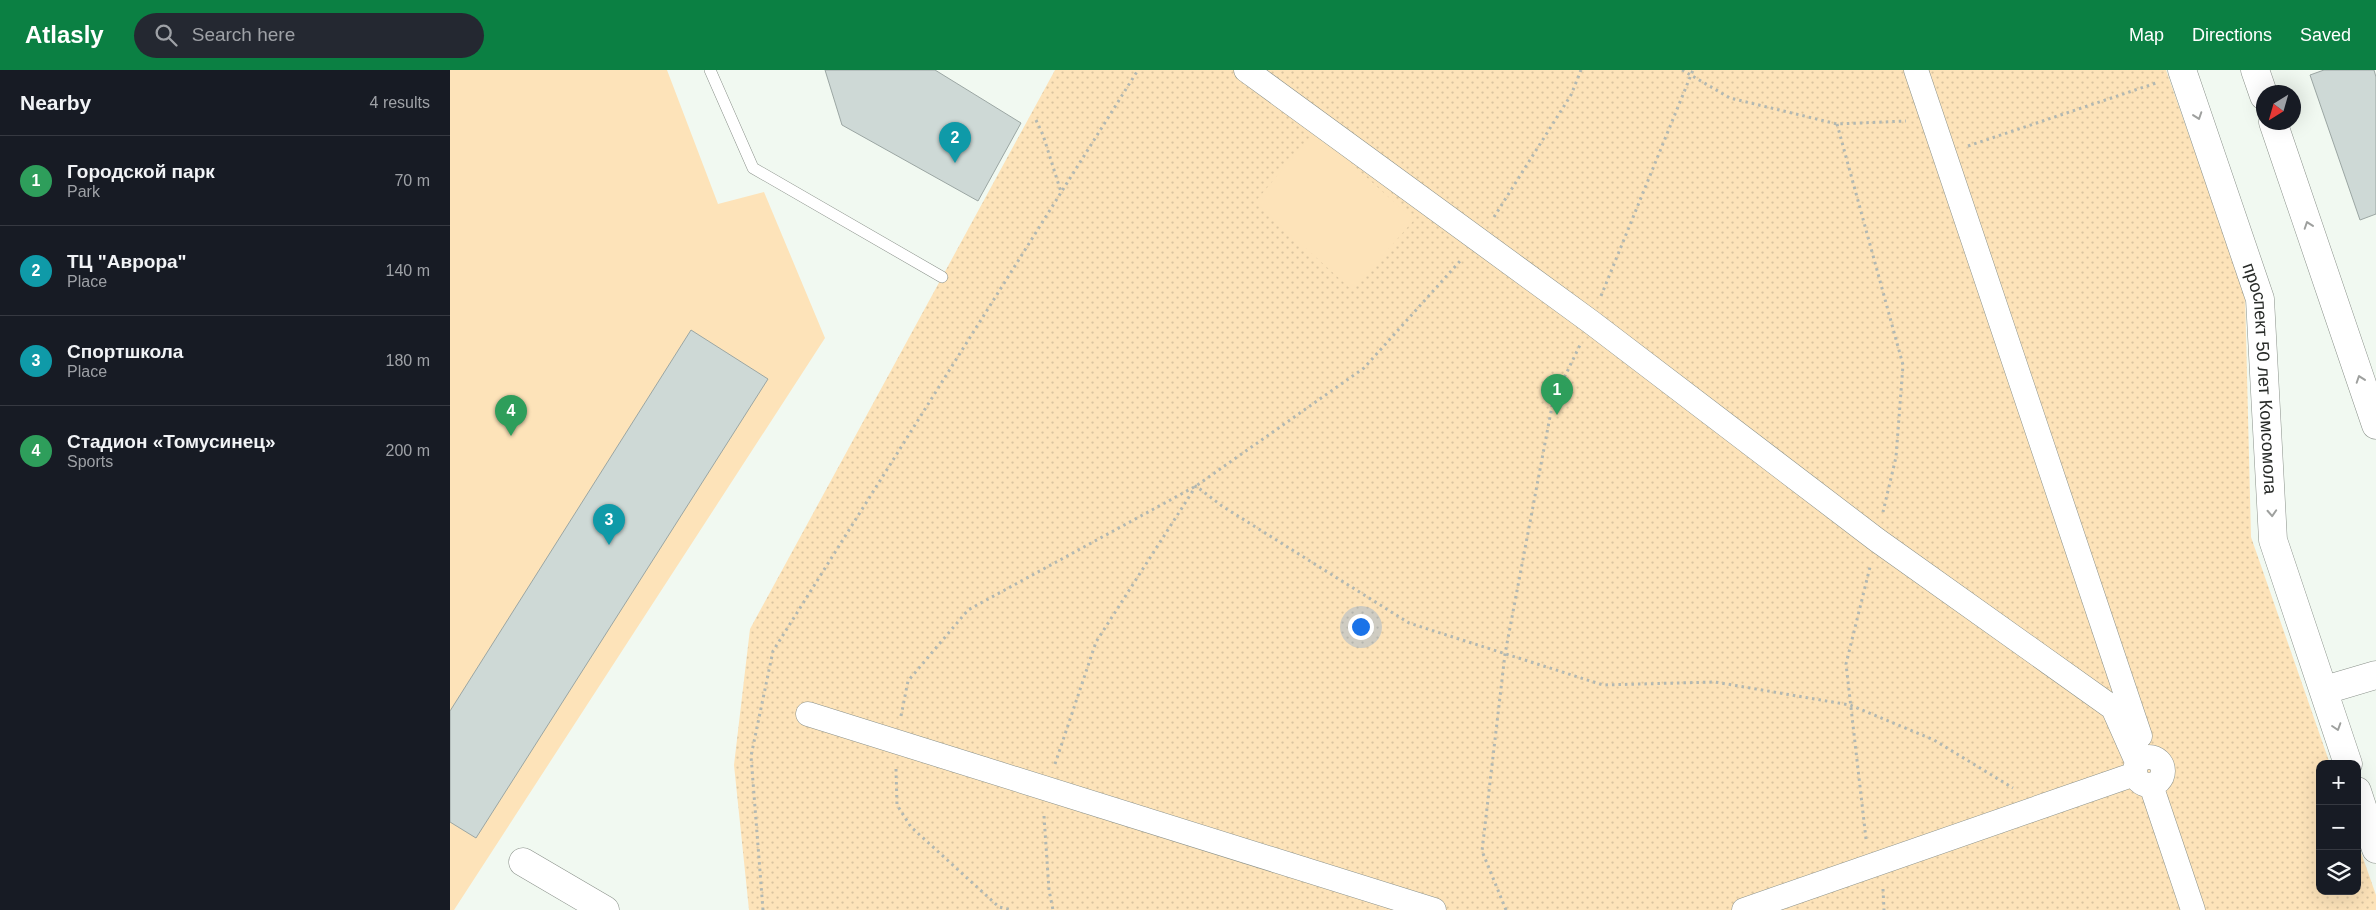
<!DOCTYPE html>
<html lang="en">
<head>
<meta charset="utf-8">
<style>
	:root { --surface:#171b24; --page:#242831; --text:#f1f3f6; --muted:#9ea1a6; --line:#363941; --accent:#0b8043 }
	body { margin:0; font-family:Helvetica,sans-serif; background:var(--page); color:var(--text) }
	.controls { position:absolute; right:15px; bottom:15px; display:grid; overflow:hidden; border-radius:10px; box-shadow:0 5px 20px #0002 }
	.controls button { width:45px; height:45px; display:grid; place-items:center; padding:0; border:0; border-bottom:1px solid var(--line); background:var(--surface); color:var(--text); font:25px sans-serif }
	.compass { position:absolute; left:1806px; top:15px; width:45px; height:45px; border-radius:50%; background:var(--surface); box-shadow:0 5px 20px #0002; rotate:217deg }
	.you { position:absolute; left:910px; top:556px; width:18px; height:18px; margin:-12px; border:4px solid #fff; border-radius:50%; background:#1a73e8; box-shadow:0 0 0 8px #1a73e833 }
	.badge { display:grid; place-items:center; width:32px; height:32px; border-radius:50%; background:var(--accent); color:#fff; font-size:16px; font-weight:700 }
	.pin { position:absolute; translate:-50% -41px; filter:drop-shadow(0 1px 2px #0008) }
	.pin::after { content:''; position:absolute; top:26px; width:18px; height:15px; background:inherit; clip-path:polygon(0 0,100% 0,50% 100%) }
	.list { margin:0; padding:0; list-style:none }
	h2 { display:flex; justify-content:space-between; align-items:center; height:65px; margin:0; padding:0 20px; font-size:21px }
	h2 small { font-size:16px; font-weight:400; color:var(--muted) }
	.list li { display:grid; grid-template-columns:32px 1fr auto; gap:15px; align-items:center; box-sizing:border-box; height:90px; padding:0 20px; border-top:1px solid var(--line) }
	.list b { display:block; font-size:19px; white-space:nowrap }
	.list p { margin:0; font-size:16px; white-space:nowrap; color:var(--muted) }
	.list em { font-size:16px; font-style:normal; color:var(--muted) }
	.icon { flex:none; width:28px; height:28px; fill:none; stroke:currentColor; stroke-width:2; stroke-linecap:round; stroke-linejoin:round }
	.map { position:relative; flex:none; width:1926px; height:840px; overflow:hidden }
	header { display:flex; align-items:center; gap:30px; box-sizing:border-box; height:70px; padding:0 25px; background:var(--accent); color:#fff }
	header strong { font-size:24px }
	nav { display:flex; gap:28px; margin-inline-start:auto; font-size:18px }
	.search { width:350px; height:45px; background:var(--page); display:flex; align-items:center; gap:12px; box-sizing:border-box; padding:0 18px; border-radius:28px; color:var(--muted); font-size:19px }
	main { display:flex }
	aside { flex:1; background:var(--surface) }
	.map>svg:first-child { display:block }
</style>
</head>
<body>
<header>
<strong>Atlasly</strong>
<div class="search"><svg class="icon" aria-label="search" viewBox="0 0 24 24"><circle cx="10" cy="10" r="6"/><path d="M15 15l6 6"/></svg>Search here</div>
<nav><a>Map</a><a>Directions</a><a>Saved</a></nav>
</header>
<main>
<aside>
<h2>Nearby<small>4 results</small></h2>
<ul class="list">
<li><span class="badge" style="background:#2e9e5b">1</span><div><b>Городской парк</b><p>Park</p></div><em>70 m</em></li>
<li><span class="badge" style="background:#0f9aa8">2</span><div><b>ТЦ &quot;Аврора&quot;</b><p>Place</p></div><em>140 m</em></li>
<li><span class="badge" style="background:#0f9aa8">3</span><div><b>Спортшкола</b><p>Place</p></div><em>180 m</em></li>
<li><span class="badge" style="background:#2e9e5b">4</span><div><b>Стадион «Томусинец»</b><p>Sports</p></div><em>200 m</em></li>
</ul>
</aside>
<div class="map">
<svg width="1926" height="840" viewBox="0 0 1926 840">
	<defs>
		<pattern id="park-dots" width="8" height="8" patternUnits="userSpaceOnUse" patternTransform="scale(1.25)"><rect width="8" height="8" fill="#fde3b9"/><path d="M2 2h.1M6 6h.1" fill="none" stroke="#d9c39f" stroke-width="1.8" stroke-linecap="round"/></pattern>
	</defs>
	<rect width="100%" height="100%" fill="#f1f9f1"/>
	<path fill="url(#park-dots)" d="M605,0h1111l79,224 6,243 79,227h-10v127h37v-50l19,54v15h-1627l-15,-145 16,-136z"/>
	<path fill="#fde3b9" d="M0,0h217l51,134 46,-12 61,146 -371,572h-4z
		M865,61l99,89 -62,70 -97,-88z"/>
	<path fill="#ced9d6" stroke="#9ba6a3" d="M375,0h110l86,53 -43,78 -136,-76z
		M1874,0h50l2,7v137l-16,6 -50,-145z
		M241,260l77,49 -292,459 -26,-16v-111z"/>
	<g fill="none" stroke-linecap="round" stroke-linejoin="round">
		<defs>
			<path id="lane" d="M260,0l43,98 189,109"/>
			<path id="street" d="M796,0l345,252 286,218 236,168 24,54
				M1466,0l224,666
				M358,644l626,196
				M1685 701a14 14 0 1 1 28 0a14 14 0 1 1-28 0Z
				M1701,715l42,125
				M1294,840l391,-136"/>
			<g id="secondary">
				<path id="s1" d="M1732,0l78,229 13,241 75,224"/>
				<path d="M1805,0l9,26"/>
				<path d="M1823,52l103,303"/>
				<path d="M1875,620l51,-15"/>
				<path d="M1907,721l19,58"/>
				<path d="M73,792l82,48"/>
			</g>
		</defs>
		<use href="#lane" stroke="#8a918a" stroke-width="12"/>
		<use href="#street" stroke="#8a918a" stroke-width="25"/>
		<use href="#secondary" stroke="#8a918a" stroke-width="29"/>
		<path stroke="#b2b8b2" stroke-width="3" stroke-dasharray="2.5 4" stroke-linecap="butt" d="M1232,0l48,28 107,26 69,-3
			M586,50l7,15 18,57
			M1387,54l66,241 -7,92 -13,55
			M1518,76l188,-63
			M1044,147l77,-122 10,-25
			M1151,226l92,-226
			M451,646l7,-35 60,-71 228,-124 168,-118 97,-108
			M605,694l41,-122 100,-156 26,20 187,117 194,62 112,-3 135,23 84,35 79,48
			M446,699l1,36 14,22 88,80 13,3
			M594,746l5,74 4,20
			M1416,769l-20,-175 24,-97
			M1433,819l1,21
			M313,840l-12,-154 22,-105 365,-581
			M1056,840l-24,-59 23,-197 48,-253 27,-56"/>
		<use href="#lane" stroke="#fff" stroke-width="11"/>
		<use href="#street" stroke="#fff" stroke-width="24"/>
		<use href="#secondary" stroke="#fff" stroke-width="28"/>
	</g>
	<defs><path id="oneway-chevron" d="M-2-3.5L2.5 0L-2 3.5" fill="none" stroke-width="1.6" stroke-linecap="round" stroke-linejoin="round" transform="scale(1.25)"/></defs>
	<g stroke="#9ea09e">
		<use href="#oneway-chevron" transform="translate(1748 46) rotate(71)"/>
		<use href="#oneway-chevron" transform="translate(1858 155) rotate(-109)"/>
		<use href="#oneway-chevron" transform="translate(1910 309) rotate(-109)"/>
		<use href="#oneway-chevron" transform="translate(1822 443) rotate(87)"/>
		<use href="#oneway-chevron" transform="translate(1887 657) rotate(72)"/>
	</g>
	<g text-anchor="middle" stroke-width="5" stroke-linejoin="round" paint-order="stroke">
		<g font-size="18" fill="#282b28" stroke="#fff">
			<text dy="6" stroke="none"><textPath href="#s1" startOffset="321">проспект 50 лет Комсомола</textPath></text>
		</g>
	</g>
</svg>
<div class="controls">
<button>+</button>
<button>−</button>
<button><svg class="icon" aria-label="layers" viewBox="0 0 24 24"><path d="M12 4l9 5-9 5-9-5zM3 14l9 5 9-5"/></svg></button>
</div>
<svg class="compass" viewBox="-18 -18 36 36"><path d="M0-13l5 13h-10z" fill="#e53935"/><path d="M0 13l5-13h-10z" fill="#9ea1a6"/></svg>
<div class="you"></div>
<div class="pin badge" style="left:1107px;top:345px;background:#2e9e5b">1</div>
<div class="pin badge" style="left:505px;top:93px;background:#0f9aa8">2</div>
<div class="pin badge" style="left:159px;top:475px;background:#0f9aa8">3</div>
<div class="pin badge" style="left:61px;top:366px;background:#2e9e5b">4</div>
</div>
</main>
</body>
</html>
